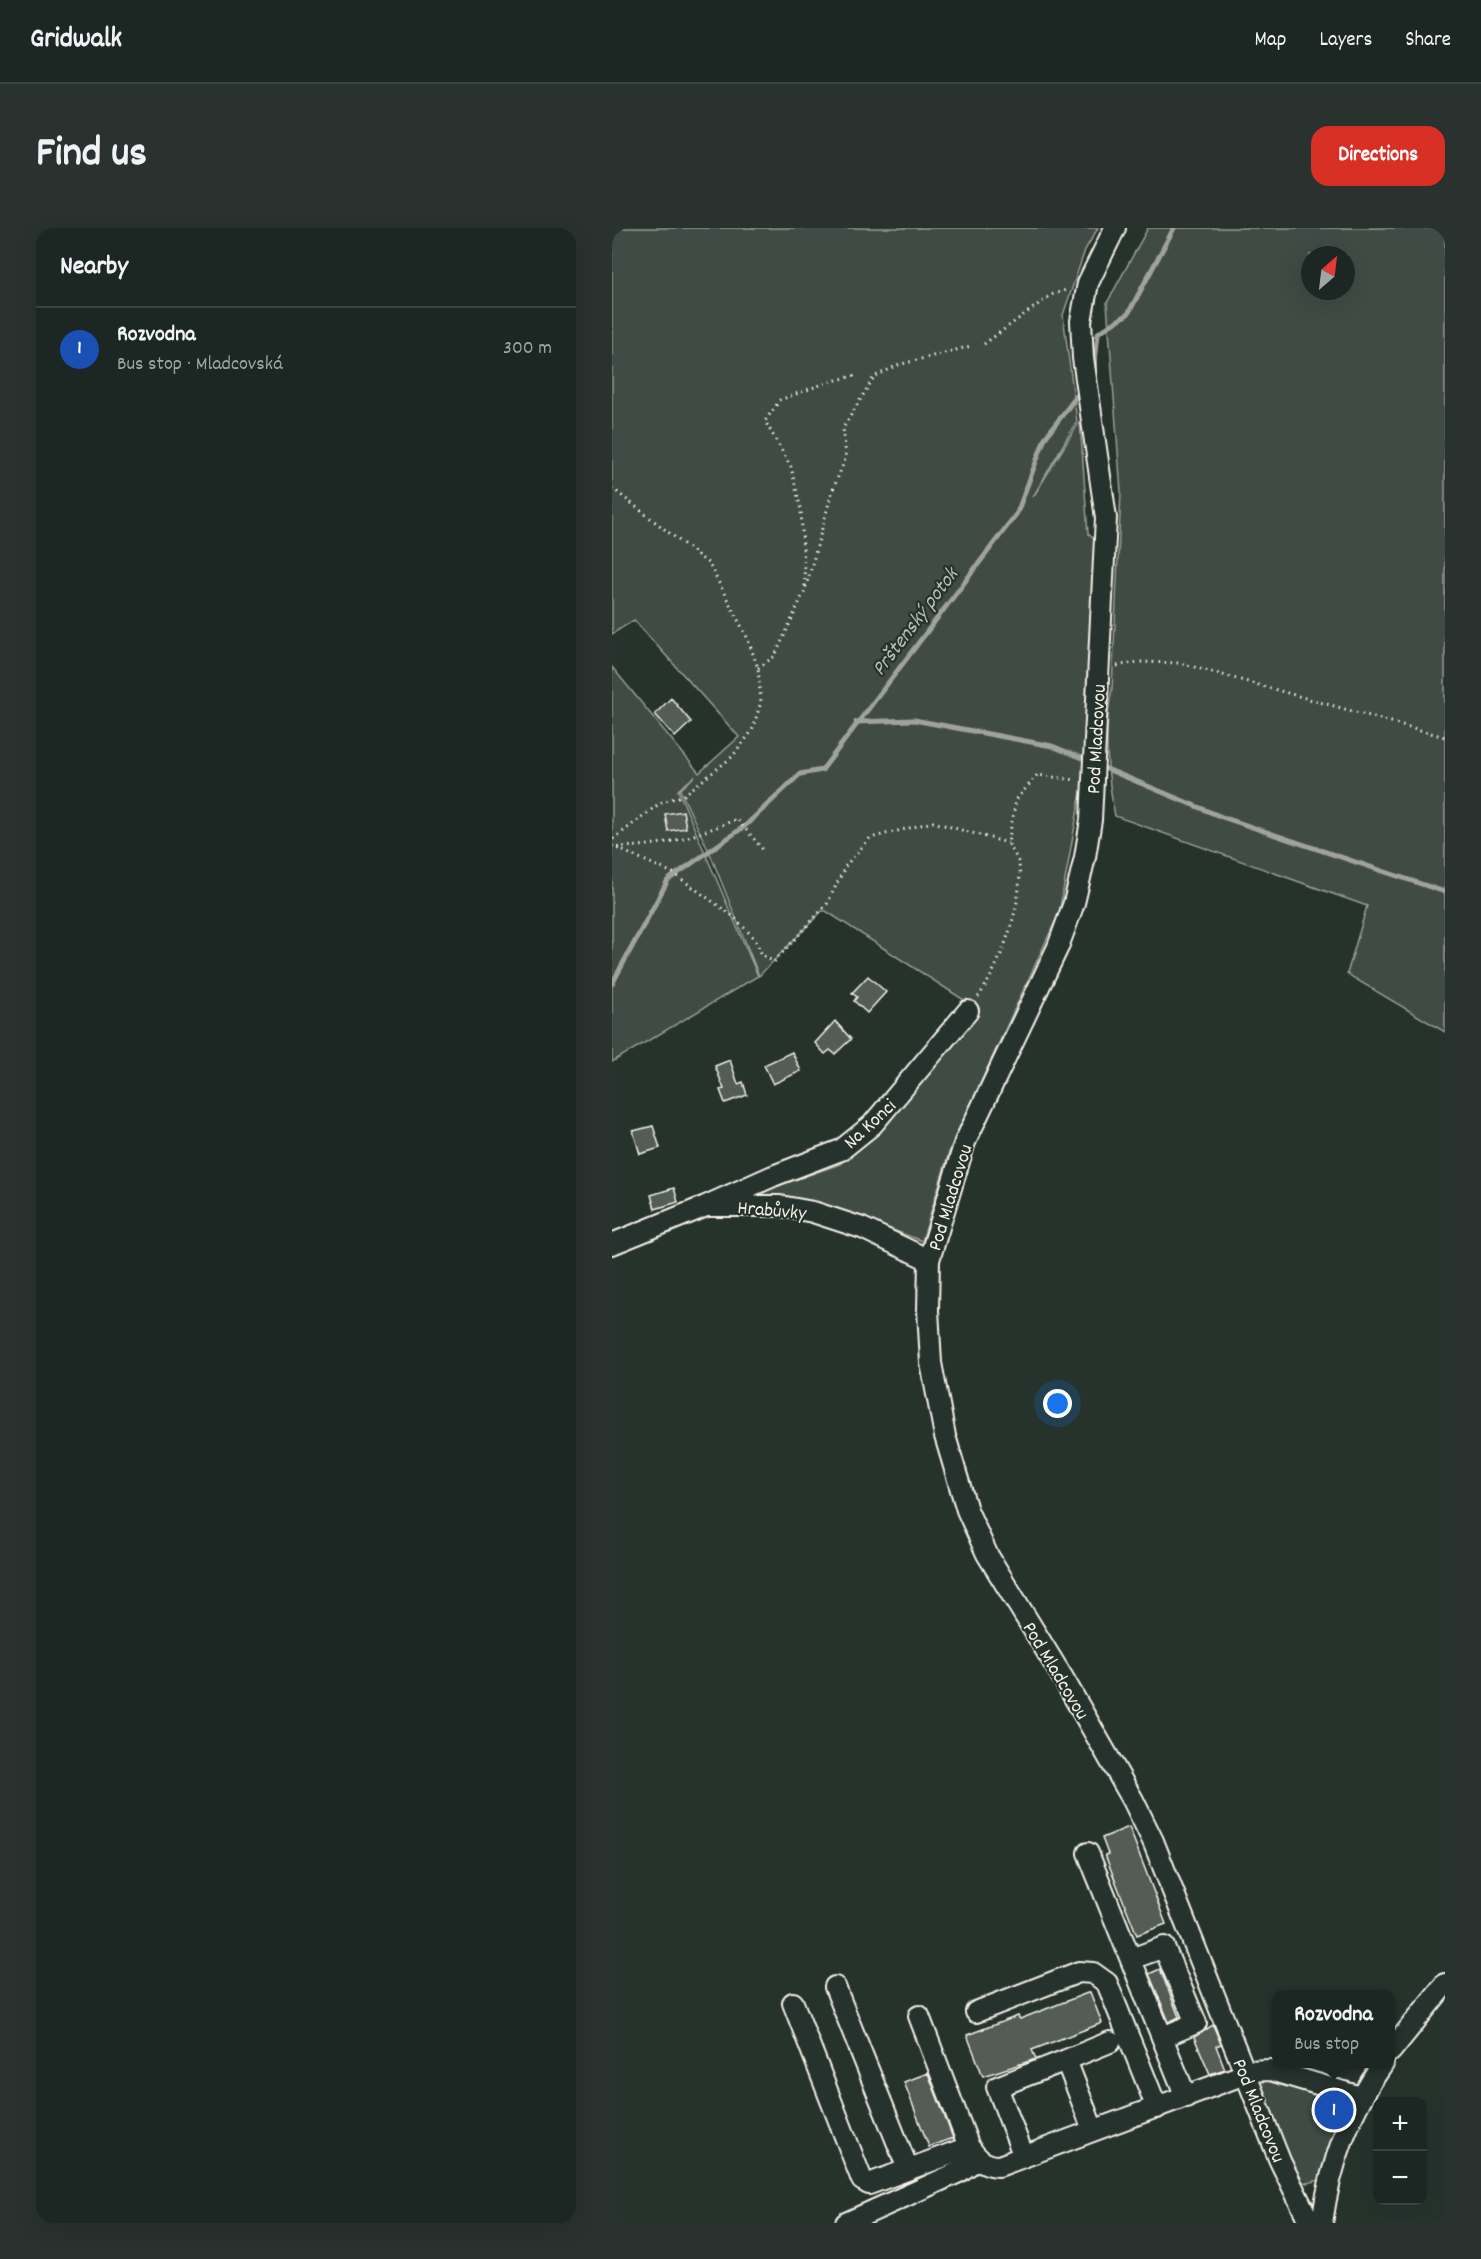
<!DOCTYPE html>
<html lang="en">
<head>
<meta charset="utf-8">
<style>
	:root { --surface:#1c2622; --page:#29322f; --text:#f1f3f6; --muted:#a0a5a5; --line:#3a4340; --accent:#d93025 }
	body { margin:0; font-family:Dekko,sans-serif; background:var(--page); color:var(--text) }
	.controls { position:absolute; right:18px; bottom:18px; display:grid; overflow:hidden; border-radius:12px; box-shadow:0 6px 24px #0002 }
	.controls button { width:54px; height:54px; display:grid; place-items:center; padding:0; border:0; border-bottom:2px solid var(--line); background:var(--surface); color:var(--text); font:30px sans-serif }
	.compass { position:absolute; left:689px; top:18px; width:54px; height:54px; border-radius:50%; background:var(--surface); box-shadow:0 6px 24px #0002; rotate:28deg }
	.you { position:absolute; left:446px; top:1176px; width:21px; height:21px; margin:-15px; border:4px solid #fff; border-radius:50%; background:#1a73e8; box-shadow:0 0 0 9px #1a73e833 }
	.badge { display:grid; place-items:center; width:39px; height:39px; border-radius:50%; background:var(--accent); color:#fff; font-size:20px; font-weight:700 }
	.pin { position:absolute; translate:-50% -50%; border:3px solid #fff; box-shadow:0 2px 6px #0006 }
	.popup { position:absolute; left:660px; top:1762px; width:123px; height:78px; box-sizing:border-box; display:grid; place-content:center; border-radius:12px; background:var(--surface); filter:drop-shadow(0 2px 4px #0005); font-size:20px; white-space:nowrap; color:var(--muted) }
	.popup b { font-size:22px; color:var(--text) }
	.popup::after { content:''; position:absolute; left:50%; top:100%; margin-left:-12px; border:12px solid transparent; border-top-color:var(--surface) }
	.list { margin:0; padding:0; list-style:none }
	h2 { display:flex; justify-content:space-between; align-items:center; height:78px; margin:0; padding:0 24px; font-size:26px }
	h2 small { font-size:20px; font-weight:400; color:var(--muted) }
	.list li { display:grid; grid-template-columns:39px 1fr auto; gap:18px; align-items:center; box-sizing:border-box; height:84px; padding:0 24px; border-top:2px solid var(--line) }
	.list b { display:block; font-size:22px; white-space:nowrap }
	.list p { margin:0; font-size:20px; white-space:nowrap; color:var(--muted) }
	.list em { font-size:20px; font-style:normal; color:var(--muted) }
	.map { position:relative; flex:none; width:833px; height:1995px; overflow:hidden; border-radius:18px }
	header { display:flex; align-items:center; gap:36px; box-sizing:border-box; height:84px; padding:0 30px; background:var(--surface); border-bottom:2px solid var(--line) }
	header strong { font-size:28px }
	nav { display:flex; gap:33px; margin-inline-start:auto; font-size:21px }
	.intro { display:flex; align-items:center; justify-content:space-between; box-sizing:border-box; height:144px; padding:0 36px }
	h1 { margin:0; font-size:42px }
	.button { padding:15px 27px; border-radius:18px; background:var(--accent); color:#fff; font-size:21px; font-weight:700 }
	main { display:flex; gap:36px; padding:0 36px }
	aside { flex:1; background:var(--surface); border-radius:18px; box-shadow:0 6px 24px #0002 }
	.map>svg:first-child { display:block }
</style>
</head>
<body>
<header>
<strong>Gridwalk</strong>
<nav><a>Map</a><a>Layers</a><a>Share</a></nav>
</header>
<div class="intro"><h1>Find us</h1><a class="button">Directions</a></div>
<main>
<aside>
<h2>Nearby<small></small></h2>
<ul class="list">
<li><span class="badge" style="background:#1a4fb4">1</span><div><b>Rozvodna</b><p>Bus stop · Mladcovská</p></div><em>300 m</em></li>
</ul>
</aside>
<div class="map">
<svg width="833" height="1995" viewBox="0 0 833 1995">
	<rect width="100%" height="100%" fill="#26332d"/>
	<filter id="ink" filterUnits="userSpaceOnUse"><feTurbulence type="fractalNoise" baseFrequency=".0167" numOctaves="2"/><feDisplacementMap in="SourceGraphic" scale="12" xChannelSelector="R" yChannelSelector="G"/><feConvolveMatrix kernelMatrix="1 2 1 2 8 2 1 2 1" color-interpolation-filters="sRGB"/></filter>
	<g filter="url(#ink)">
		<path fill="#414b45" stroke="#9a9e96" stroke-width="1.5" fill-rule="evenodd" d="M0,0h486l-13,22 -22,65 14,106 -44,76 47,-76 8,113 8,6 -12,236 -25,137 -109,236 -28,92 -92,-35 -84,-9 94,-33 64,-62 67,-88 -7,-14 -138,-89h-4l-63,65 -48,-120 -31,-66 15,-14 -17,14 80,186 -146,86v-395l87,106 40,-36 -105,-117 -22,14z
			M536,0h297v804l-98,-58 20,-68 -252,-90c-8,-41 -12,-86 -3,-127l9,-197 -14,-189zM698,27h36v36h-36z
			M655,1850l59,19c20,20 1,59 -6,83l-13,3 -10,-3 -41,-97z"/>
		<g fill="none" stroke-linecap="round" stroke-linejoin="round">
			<path stroke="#9fa39b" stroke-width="5" d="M482,144l4,-39 30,-19 46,-86
				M244,494l58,-2 138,26 37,15
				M485,537l125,52 223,75
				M0,756l56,-104 77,-54 55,-52 22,-4 195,-257 28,-75 37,-49"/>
		</g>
		<path fill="#525c55" stroke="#f4f1e8" stroke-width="1.5" d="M59,470l20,24 -16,15 -20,-23z
			M71,583l3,17 -18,3 -3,-17z
			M256,748l18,16 -19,21 -13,-12 3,-4 -5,-4z
			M223,793l16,18 -16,15 -5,-4 -5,4 -10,-11z
			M180,824l9,19 -28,13 -9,-19z
			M118,832l8,24 5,-2 4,13 -22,8 -5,-13 4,-1 -9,-23z
			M41,898l7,22 -20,6 -7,-23z
			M62,960l4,14 -23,7 -4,-14z
			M517,1599l37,97 -29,11 -32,-80 3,-1 -6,-16z
			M548,1741l19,48 -10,5 -20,-48z
			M478,1764l12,31 -70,27 4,9 -53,17 -16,-41 51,-19 2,3z
			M601,1797l8,19 -5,2 9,23 -15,5 -16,-37z
			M316,1845l25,65 -24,9 -25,-65z"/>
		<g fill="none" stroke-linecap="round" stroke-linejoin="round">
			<defs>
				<path id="minor" d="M503,0l-27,55 -7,38 2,37 23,160 -15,302 -6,37 -11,46 -16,44 -93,195 -36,118 -1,50 3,53 14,73 22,74 20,44 76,124 70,122 20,41 127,320 30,62
					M94,978l67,-30 68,-26 31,-25 96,-114
					M0,1016l94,-38h74l33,6 49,16 67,32
					M476,1625l98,244
					M519,1731l33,-12 32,76 -33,14
					M223,1759l73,182
					M181,1775l69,177 7,4 100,-37
					M364,1784l103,-40 14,1 14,10 50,125
					M307,1788l50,131c8,11 15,19 30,19l238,-89
					M779,1823l54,-67
					M454,1832l44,-18
					M633,1843l25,-1 91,27
					M412,1929l-27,-70 69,-27 27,70
					M234,1995l113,-51 19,-13
					M710,1995c8,-58 27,-112 61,-159"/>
			</defs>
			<use href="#minor" stroke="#f4f1e8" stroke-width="24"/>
			<path stroke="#f4f1e8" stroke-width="3" stroke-dasharray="1.5 4.5" stroke-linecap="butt" d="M372,116l67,-49 18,-6
				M0,260l97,76 38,73 11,31 3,34 -9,29 -20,26 -48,38 -24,8 -48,37
				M193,358l-4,-76 -10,-43 -26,-46 15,-21 48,-18 30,-7
				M505,438l21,-4 42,1 265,74
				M146,440l17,-12 30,-66 27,-98 14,-35 -3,-29 31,-51 24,-12 73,-19
				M0,618l61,27 61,44 21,22 7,16 12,7 53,-58 19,-39 24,-27 63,-16 75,21
				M5,619c49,-1 75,-10 120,-28l28,33
				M366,769c22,-30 46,-95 41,-133 -2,-7 -8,-15 -11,-21l8,-43 21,-25 39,5"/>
			<use href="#minor" stroke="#26332d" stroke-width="20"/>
		</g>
	</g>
	<g text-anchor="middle" stroke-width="4.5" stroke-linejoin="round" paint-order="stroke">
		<g font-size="20" fill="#f4f1e8" stroke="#26332d">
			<text transform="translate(483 511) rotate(-87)" y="7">Pod Mladcovou</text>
			<text transform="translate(257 895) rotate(-43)" y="7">Na Konci</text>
			<text transform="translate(337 969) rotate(-73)" y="7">Pod Mladcovou</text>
			<text transform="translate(160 981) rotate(5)" y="7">Hrabůvky</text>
			<text transform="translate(445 1442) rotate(59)" y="7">Pod Mladcovou</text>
			<text transform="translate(648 1882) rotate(68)" y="7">Pod Mladcovou</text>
		</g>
		<g font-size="21" font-style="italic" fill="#bcbdb5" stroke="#26332d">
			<text transform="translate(302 393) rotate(-53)" y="7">Prštenský potok</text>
		</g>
	</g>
</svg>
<div class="controls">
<button>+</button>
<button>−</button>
</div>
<svg class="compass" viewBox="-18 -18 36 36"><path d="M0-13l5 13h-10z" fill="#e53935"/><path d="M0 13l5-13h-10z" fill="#a0a5a5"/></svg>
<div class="you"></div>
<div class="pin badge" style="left:722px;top:1882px;background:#1a4fb4">1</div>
<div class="popup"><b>Rozvodna</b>Bus stop</div>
</div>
</main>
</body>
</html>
